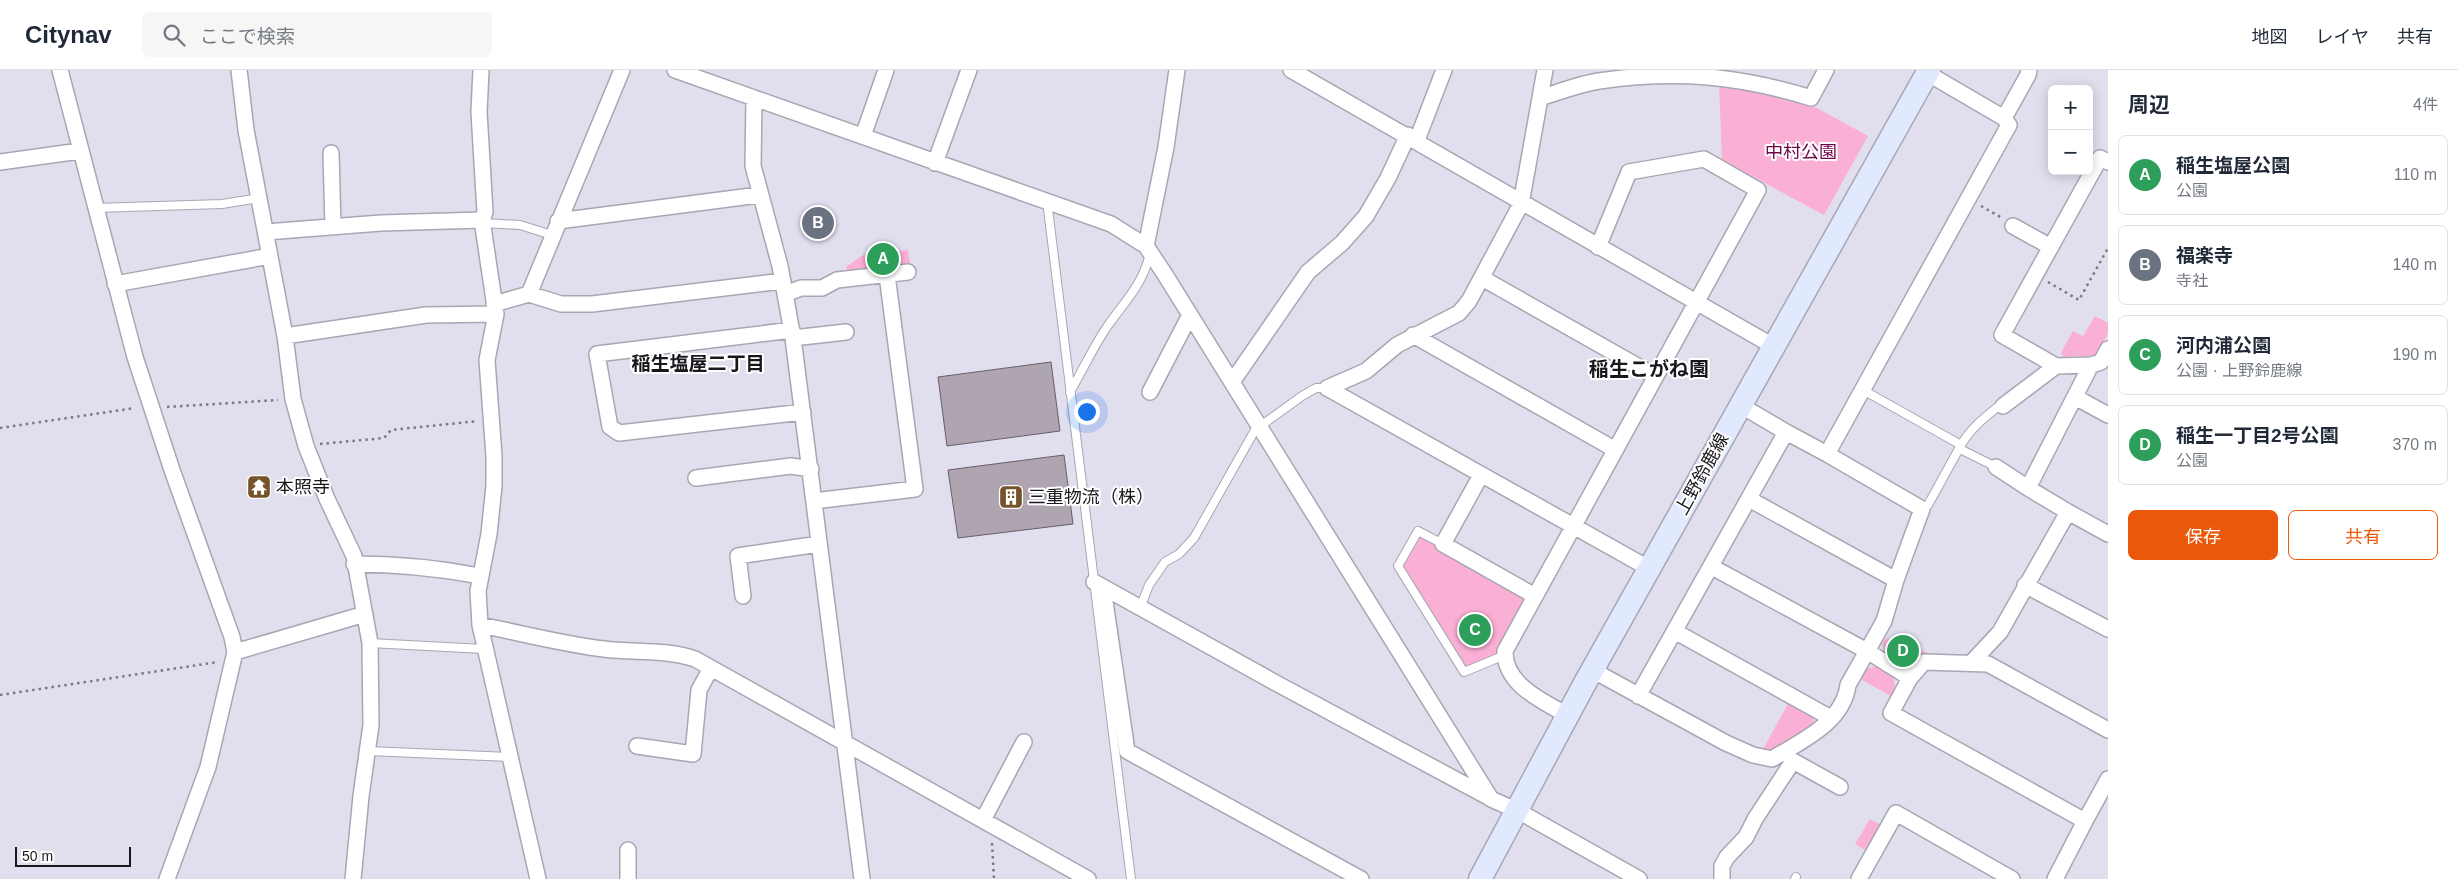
<!DOCTYPE html>
<html lang="ja">
<head>
<meta charset="utf-8">
<style>
	:root { --surface:#fff; --page:#f6f6f7; --text:#1f2937; --muted:#747a83; --line:#e0e1e3; --accent:#ea580c }
	body { margin:0; font-family:Arial,"Noto Sans JP",sans-serif; background:var(--page); color:var(--text) }
	.controls { position:absolute; right:15px; top:15px; display:grid; overflow:hidden; border-radius:8px; box-shadow:0 2px 12px #0003 }
	.controls button { width:45px; height:45px; display:grid; place-items:center; padding:0; border:0; border-bottom:1px solid var(--line); background:var(--surface); color:var(--text); font:25px sans-serif }
	.scale { position:absolute; left:15px; bottom:12px; width:116px; box-sizing:border-box; padding-left:5px; border:2px solid #18171c; border-top:0; font-size:14px; line-height:18px; white-space:nowrap; color:#18171c; -webkit-text-stroke:4px #fff; paint-order:stroke }
	.you { position:absolute; left:1086px; top:341px; width:18px; height:18px; margin:-12px; border:4px solid #fff; border-radius:50%; background:#1a73e8; box-shadow:0 0 0 8px #1a73e833 }
	.badge { display:grid; place-items:center; width:32px; height:32px; border-radius:50%; background:var(--accent); color:#fff; font-size:16px; font-weight:700 }
	.pin { position:absolute; translate:-50% -50%; border:2px solid #fff; box-shadow:0 1px 5px #0006 }
	.list { margin:0; padding:0; list-style:none }
	h2 { display:flex; justify-content:space-between; align-items:center; height:65px; margin:0; padding:0 20px; font-size:21px }
	h2 small { font-size:16px; font-weight:400; color:var(--muted) }
	.list li { display:grid; grid-template-columns:32px 1fr auto; gap:15px; align-items:center; box-sizing:border-box; height:80px; margin:0 10px 10px; padding:0 10px; border:1px solid var(--line); border-radius:8px }
	.list b { display:block; font-size:19px; white-space:nowrap }
	.list p { margin:0; font-size:16px; white-space:nowrap; color:var(--muted) }
	.list em { font-size:16px; font-style:normal; color:var(--muted) }
	.actions { display:flex; gap:10px; padding:15px 20px }
	.actions a { flex:1; padding:11px 0; border:1px solid var(--accent); border-radius:8px; text-align:center; font-size:18px; color:var(--accent) }
	.actions .main { background:var(--accent); color:#fff }
	.icon { flex:none; width:28px; height:28px; fill:none; stroke:currentColor; stroke-width:2; stroke-linecap:round; stroke-linejoin:round }
	.map { position:relative; flex:none; width:2108px; height:809px; overflow:hidden }
	header { display:flex; align-items:center; gap:30px; box-sizing:border-box; height:70px; padding:0 25px; background:var(--surface); border-bottom:1px solid var(--line) }
	header strong { font-size:24px }
	nav { display:flex; gap:28px; margin-inline-start:auto; font-size:18px }
	.search { width:350px; height:45px; background:var(--page); display:flex; align-items:center; gap:12px; box-sizing:border-box; padding:0 18px; border-radius:8px; color:var(--muted); font-size:19px }
	main { display:flex }
	aside { flex:1; background:var(--surface) }
	.map>svg:first-child { display:block }
</style>
</head>
<body>
<header>
<strong>Citynav</strong>
<div class="search"><svg class="icon" aria-label="search" viewBox="0 0 24 24"><circle cx="10" cy="10" r="6"/><path d="M15 15l6 6"/></svg>ここで検索</div>
<nav><a>地図</a><a>レイヤ</a><a>共有</a></nav>
</header>
<main>
<div class="map">
<svg width="2108" height="809" viewBox="0 0 2108 809">
	<rect width="100%" height="100%" fill="#e1deee"/>
	<path fill="#faafd4" d="M1719,13l50,8 48,17 51,28 -44,79 -102,-55z
		M908,180l2,14 -62,7 -2,-4 17,-12z
		M2095,246l13,7v10l-12,23h-22l-9,2 -4,-5 12,-22 10,5z
		M1419,466l103,57 3,8 -31,58 -29,10 -63,-103z
		M1887,568l41,15 -23,12 -20,-10 -3,-12z
		M1877,596l16,10 2,10 -4,10 -31,-17 6,-10z
		M1789,632l25,14 -1,10 -36,22 -15,3z
		M1870,749l12,7 -15,25 -12,-7z"/>
	<path fill="#afa5b1" stroke="#675d69" d="M1051,292l9,69 -113,15 -9,-69z
		M1064,385l9,69 -115,14 -10,-68z"/>
	<g fill="none" stroke-linecap="round" stroke-linejoin="round">
		<defs>
			<path id="service" d="M1047,131l84,678
				M95,138l127,-4 37,-6
				M482,153l38,2 32,10
				M1863,320l98,55 -33,60 -6,4
				M1070,322c13,-22 24,-47 39,-68 18,-25 33,-39 41,-70
				M1961,375c10,-17 23,-27 38,-39h4
				M1960,379l36,18
				M1443,474l-25,-13 -20,35 66,106 41,-17
				M1140,538l9,-23 16,-23 14,-8 15,-16 61,-108 47,-34 14,-8h11
				M370,573l114,6
				M368,681l142,6
				M1795,809l1,-2"/>
			<path id="minor" d="M60,0l75,287 37,113 60,167 3,15 -27,115 -41,112
				M239,0l7,60 39,206 8,63 13,47 21,53 27,57 16,87 1,82 -10,71 -8,83
				M481,0l-2,42 6,100 -3,8 14,94 -9,46 7,96v30l-5,48 -11,57 2,34 58,254
				M675,0l436,154 35,22 18,27 327,526 27,12 121,68
				M1291,0l482,276
				M754,28l-1,68 27,100 13,72 69,541
				M1540,28c19,-6 39,-14 59,-17 76,-11 138,-6 212,17l15,-28
				M2004,48l24,-43 1,-5
				M863,66l23,-66
				M1417,70l27,-70
				M331,83l2,74
				M0,92l80,-11
				M2108,92l-8,-4 -98,177 54,31 35,-1 10,-3 7,-13
				M935,93l34,-93
				M558,151l201,-26
				M2013,156l38,21
				M266,162l115,-9 101,-3
				M1146,176l20,-99 11,-77
				M1482,208l173,98
				M115,214l155,-28
				M529,224l93,-224
				M785,224l16,-6h21l15,-8 71,-8
				M494,234l35,-10 32,10h31l191,-23
				M792,260l-195,24 13,73 9,6 184,-21
				M1413,265l201,114
				M285,266l141,-21 70,-1
				M793,268l53,-6
				M1232,312l76,-110 34,-29 24,-27 22,-38 20,-43
				M1327,318l39,-17 31,-26 62,-32 10,-12 52,-97 24,-134
				M1327,318l323,181
				M1150,322l40,-77
				M2075,327l33,18
				M2003,336l53,-40
				M1786,362l41,22
				M1996,397l32,21
				M1481,405l-38,69 92,52
				M696,408l95,-12 20,3
				M1749,429l147,81
				M814,431l101,-12 -28,-214
				M2068,442l40,22
				M354,494c43,0 84,4 126,12
				M1712,497l155,84 43,27
				M1094,512l180,100 216,116
				M2025,515l83,44
				M1103,518l24,163 234,128
				M743,526l-5,-40 81,-12
				M480,555c41,8 82,19 124,24 30,4 62,0 91,10l393,220
				M1676,562l155,86
				M235,582l130,-38
				M1972,592l28,-30 68,-120 -40,-24 63,-123
				M1594,601l132,72 27,12 19,4c29,-18 71,-36 76,-74l36,-64 12,-41 26,-71 -95,-55 182,-329 -5,-7 -77,-45
				M1638,626l148,-264 -46,-27
				M1567,645c-25,-14 -63,-31 -62,-64l253,-461 -54,-31 -75,13 -31,75
				M2108,660l-120,-66 -64,-2 -14,16 -19,35 194,108 23,-42
				M637,676l56,8 6,-64 12,-22
				M983,750l41,-78
				M628,780v29
				M1722,809v-13l5,-9 19,-20 9,-18 38,-58 47,26
				M1859,809l37,-66 116,66
				M2055,809l30,-58"/>
			<path id="secondary" d="M1480,809l105,-196 344,-613"/>
		</defs>
		<use href="#service" stroke="#a8a6b4" stroke-width="10"/>
		<use href="#minor" stroke="#a8a6b4" stroke-width="18"/>
		<use href="#secondary" stroke="#a8a6b4" stroke-width="25"/>
		<path stroke="#7b7984" stroke-width="2.5" stroke-dasharray="2.5 4" stroke-linecap="butt" d="M1981,136l21,12
			M2048,212l31,18 29,-52
			M167,337l111,-7
			M0,358l135,-20
			M320,374l64,-6 7,-8 87,-9
			M0,625l218,-33
			M992,773l2,36"/>
		<use href="#service" stroke="#fff" stroke-width="8"/>
		<use href="#minor" stroke="#fff" stroke-width="15"/>
		<use href="#secondary" stroke="#e0e9fe" stroke-width="22"/>
	</g>
	<defs>
		<symbol id="temple-square" viewBox="-11 -11 22 22"><rect x="-9" y="-9" width="18" height="18" rx="4" fill="#75532b" stroke="#fff"/><path d="M0-6L5-2H3V0L6.5 2.5H4V6H1.5V3h-3V6H-4V2.5H-6.5L-3 0V-2H-5Z" fill="#fff"/></symbol>
		<symbol id="building-square" viewBox="-11 -11 22 22"><rect x="-9" y="-9" width="18" height="18" rx="4" fill="#75532b" stroke="#fff"/><path d="M-4-6H4V6H1V3H-1V6H-4ZM-2.5-4.3h1.7v1.8h-1.7ZM.8-4.3h1.7v1.8H.8ZM-2.5-1h1.7V.8h-1.7ZM.8-1h1.7V.8H.8Z" fill="#fff"/></symbol>
	</defs>
	<g fill-rule="evenodd">
		<use href="#temple-square" x="245" y="403" width="28" height="28"/>
		<use href="#building-square" x="997" y="413" width="28" height="28"/>
	</g>
	<g text-anchor="middle" stroke-width="4" stroke-linejoin="round" paint-order="stroke">
		<g font-size="18" fill="#6d064a" stroke="#fff">
			<text x="1801" y="88">中村公園</text>
		</g>
		<g font-size="18" fill="#18171c" stroke="#fff">
			<text transform="translate(1702 404) rotate(-61)" y="6">上野鈴鹿線</text>
		</g>
		<g font-size="18" fill="#18171c" stroke="#fff" text-anchor="start">
			<text x="276" y="423">本照寺</text>
			<text x="1028" y="433">三重物流（株）</text>
		</g>
		<g font-size="19" font-weight="bold" fill="#18171c" stroke="#fff">
			<text x="698" y="300">稲生塩屋二丁目</text>
		</g>
		<g font-size="20" font-weight="bold" fill="#18171c" stroke="#fff">
			<text x="1649" y="306">稲生こがね園</text>
		</g>
	</g>
</svg>
<div class="controls">
<button>+</button>
<button>−</button>
</div>
<div class="scale">50 m</div>
<div class="you"></div>
<div class="pin badge" style="left:883px;top:189px;background:#2e9e5b">A</div>
<div class="pin badge" style="left:818px;top:153px;background:#6b7280">B</div>
<div class="pin badge" style="left:1475px;top:560px;background:#2e9e5b">C</div>
<div class="pin badge" style="left:1903px;top:581px;background:#2e9e5b">D</div>
</div>
<aside>
<h2>周辺<small>4件</small></h2>
<ul class="list">
<li><span class="badge" style="background:#2e9e5b">A</span><div><b>稲生塩屋公園</b><p>公園</p></div><em>110 m</em></li>
<li><span class="badge" style="background:#6b7280">B</span><div><b>福楽寺</b><p>寺社</p></div><em>140 m</em></li>
<li><span class="badge" style="background:#2e9e5b">C</span><div><b>河内浦公園</b><p>公園 · 上野鈴鹿線</p></div><em>190 m</em></li>
<li><span class="badge" style="background:#2e9e5b">D</span><div><b>稲生一丁目2号公園</b><p>公園</p></div><em>370 m</em></li>
</ul>
<div class="actions"><a class="main">保存</a><a>共有</a></div>
</aside>
</main>
</body>
</html>
